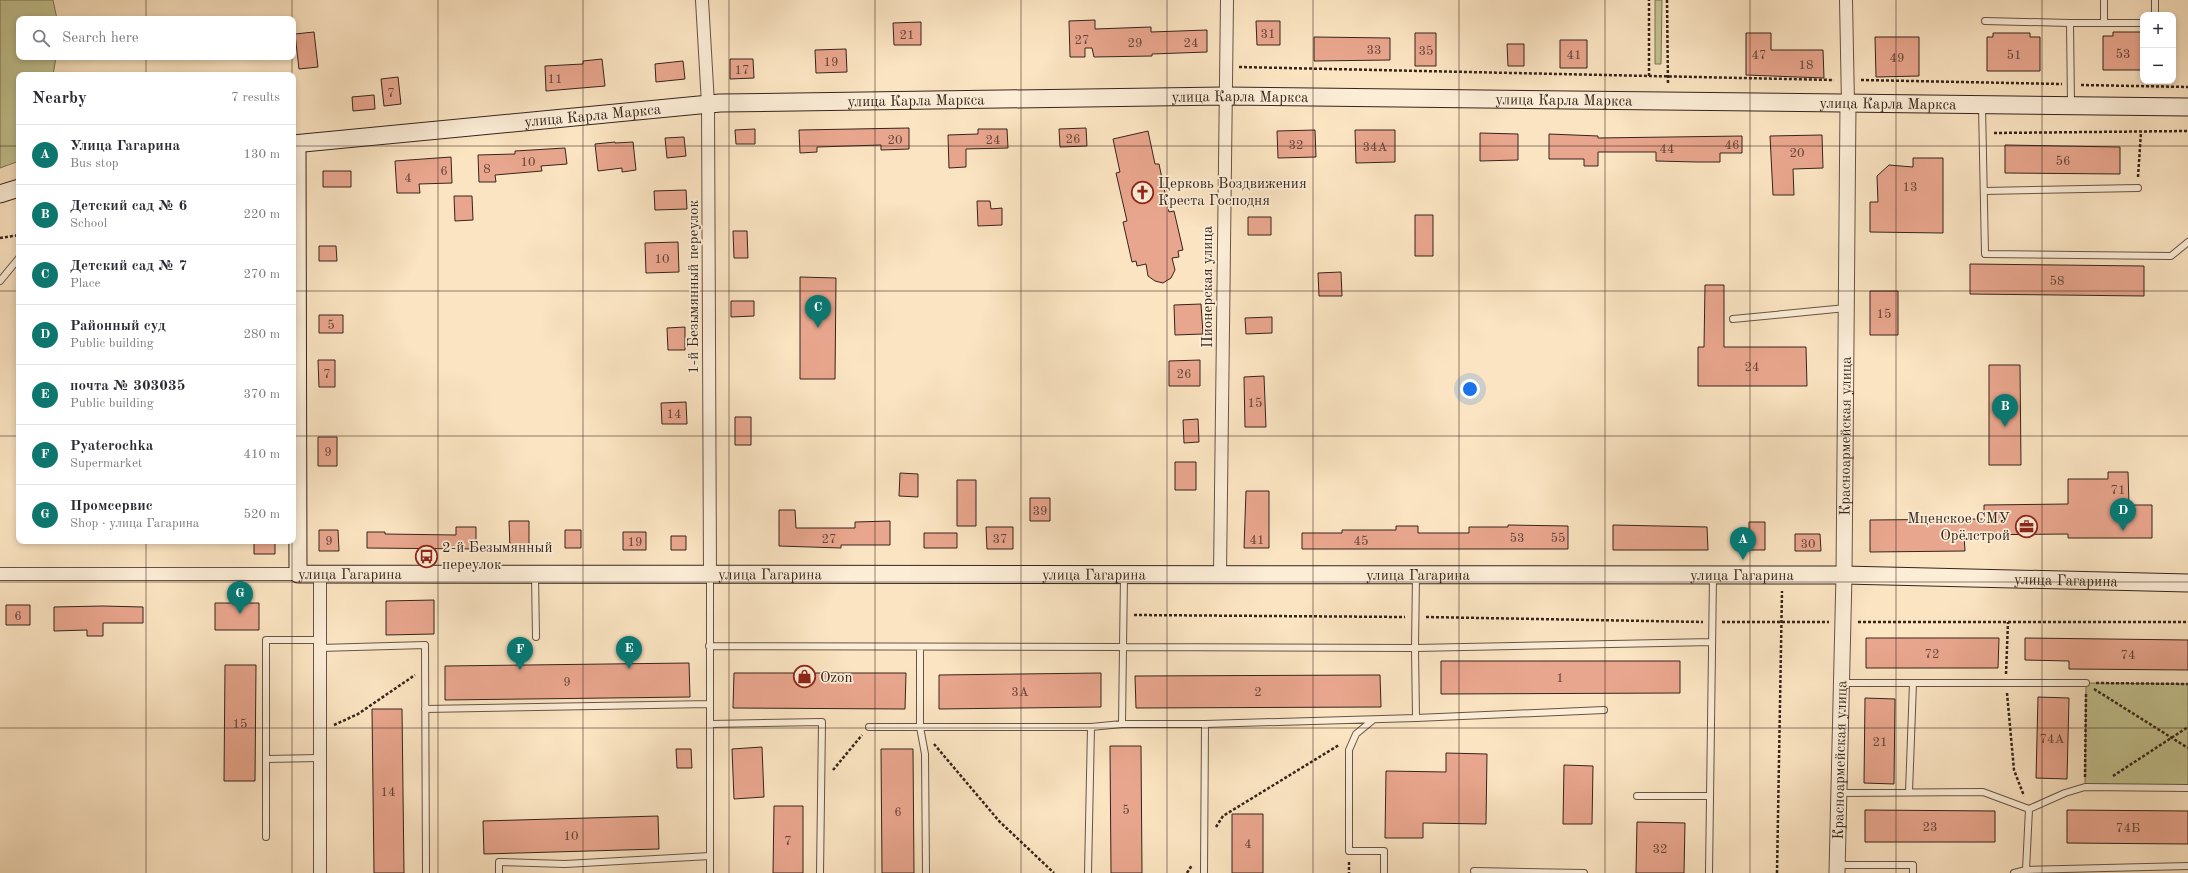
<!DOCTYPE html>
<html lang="en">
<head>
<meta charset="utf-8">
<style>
	:root { --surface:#fff; --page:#f7f7f7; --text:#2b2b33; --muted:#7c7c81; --line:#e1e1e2; --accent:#0f766e }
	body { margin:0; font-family:"Old Standard TT",serif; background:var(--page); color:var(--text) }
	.controls { position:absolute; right:12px; top:12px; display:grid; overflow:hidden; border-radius:8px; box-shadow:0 2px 6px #0003 }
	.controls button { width:36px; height:36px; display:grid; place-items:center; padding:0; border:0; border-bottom:1px solid var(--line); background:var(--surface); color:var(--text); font:20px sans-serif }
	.you { position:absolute; left:1470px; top:389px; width:14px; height:14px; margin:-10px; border:3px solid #fff; border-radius:50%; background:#1a73e8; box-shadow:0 0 0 6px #1a73e833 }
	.badge { display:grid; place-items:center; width:26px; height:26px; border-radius:50%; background:var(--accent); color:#fff; font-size:13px; font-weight:700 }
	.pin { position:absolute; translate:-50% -33px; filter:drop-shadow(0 1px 2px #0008) }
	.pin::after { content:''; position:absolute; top:21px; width:14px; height:12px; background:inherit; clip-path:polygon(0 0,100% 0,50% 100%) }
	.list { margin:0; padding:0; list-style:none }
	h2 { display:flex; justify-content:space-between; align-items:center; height:52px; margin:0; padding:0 16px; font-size:17px }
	h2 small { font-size:13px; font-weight:400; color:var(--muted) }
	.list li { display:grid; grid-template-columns:26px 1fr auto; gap:12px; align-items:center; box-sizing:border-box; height:60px; padding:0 16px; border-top:1px solid var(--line) }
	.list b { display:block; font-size:15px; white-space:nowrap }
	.list p { margin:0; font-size:13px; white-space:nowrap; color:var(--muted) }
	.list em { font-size:13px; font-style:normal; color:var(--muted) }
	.icon { flex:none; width:22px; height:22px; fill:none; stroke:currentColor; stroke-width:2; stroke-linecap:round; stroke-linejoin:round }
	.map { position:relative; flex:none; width:2188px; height:873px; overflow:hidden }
	.search { position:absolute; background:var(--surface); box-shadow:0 2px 6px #0003; left:16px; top:16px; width:280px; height:44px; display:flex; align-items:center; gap:10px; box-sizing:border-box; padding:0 14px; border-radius:8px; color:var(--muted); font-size:15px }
	.panel { position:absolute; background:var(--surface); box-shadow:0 2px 6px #0003; left:16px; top:72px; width:280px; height:472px; border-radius:8px }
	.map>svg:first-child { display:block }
</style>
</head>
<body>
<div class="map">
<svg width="2188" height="873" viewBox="0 0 2188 873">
	<rect width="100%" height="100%" fill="#fbe4c2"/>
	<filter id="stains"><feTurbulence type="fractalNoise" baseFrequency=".005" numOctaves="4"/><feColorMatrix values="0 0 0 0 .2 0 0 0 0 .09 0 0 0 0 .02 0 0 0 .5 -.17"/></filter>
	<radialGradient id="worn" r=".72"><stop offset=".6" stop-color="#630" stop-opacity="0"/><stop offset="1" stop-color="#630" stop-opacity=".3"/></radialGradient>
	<path fill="#c2c390" stroke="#7c7456" d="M0,0h53l4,19h-38v38h37l-3,18h-34v86l-19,7z
		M1655,0h7l-1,64h-6z
		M2086,683l102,1v104l-103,-1z"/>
	<path fill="#e9a68e" stroke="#36241b" d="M1095,20v9l56,-2v5l56,-2v22l-55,2v2l-58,1 -2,-9h-7v9h-15l-1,-36z
		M1256,21h24v24h-23z
		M921,22v23h-27l-1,-22z
		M314,32l4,35 -19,2 -4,-35z
		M2113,32h30v38h-40v-34h10z
		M1415,33h21v33h-21z
		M1746,33h25v17h52l1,28 -78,-3z
		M1993,33h37v4h10v34h-53v-34h6z
		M1314,37l76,1v22l-76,1z
		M1875,37h44v39l-43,1z
		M1560,40h27v28h-27z
		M1507,44h17v22h-16z
		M846,49l1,23 -31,1 -1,-23z
		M602,59l3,27 -59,5 -1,-25 38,-2v-3z
		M730,59h23l1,19 -24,1z
		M683,61l2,18 -29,3 -1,-18z
		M398,77l3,27 -17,2 -3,-27z
		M374,95l1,14 -22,2 -1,-14z
		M909,128v21l-28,1v-5l-64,2v5l-17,1 -1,-23z
		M1086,128l1,18 -27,1 -1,-18z
		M755,129v15h-19l-1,-14z
		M978,129h29l1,19 -42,1v18l-17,1 -1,-33 30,-1z
		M1315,130l1,27 -38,1 -1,-27z
		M1355,130h40v32l-39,1z
		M1148,131l7,33h4l10,48 5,-1 9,39 -5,1 1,6 -7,1 3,12 -4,8 -8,5 -8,-2 -7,-5 -2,-12 -9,2 -1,-5 -4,1 -9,-40 4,-1 -11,-48 4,-1 -7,-33z
		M1480,133l38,1v26l-38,1z
		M1549,134l49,2v2l144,-2v17h-22v9h-23l-41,-1v-9h-58v14h-14v-7h-35z
		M1822,135l1,33 -30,1 1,26h-21l-3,-59z
		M684,137l2,19 -19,2 -2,-20z
		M615,142v1l18,-1 3,28 -14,2v-4l-24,3 -3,-27z
		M2005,145l115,2v27l-115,-1z
		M565,148l2,16 -26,2 1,5 -47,4 1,7h-17l-1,-27 37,-1v-3z
		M451,157l1,26 -33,1 1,9h-23l-2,-32z
		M1913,158h30v75l-73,-1v-30h8l-1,-26 12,-11 24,2z
		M323,171h28v16h-28z
		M686,190l1,19 -32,1 -1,-19z
		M454,196h18l1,24 -18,1z
		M977,201h13l1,8 11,-1v17l-24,1z
		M1415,215h18v41h-18z
		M1248,217h23v18h-23z
		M733,231h14l1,27h-14z
		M678,242l1,30 -33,1 -1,-30z
		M319,246h17l1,15h-18z
		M1970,264l174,2v30l-174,-2z
		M1341,272l1,24h-23l-1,-23z
		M800,277l36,1 -1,101h-35z
		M1705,285h19v62h82l1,39h-109v-39h6z
		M1870,291h28v44h-28z
		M731,301h23v15l-23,1z
		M1201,304l2,30 -28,1 -1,-30z
		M319,315h24v18h-24z
		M1272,317v16l-26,1 -1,-16z
		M685,327v23h-17l-1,-22z
		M318,360h17v27h-16z
		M1200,360v26h-31v-25z
		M1989,365h31l1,100h-32z
		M1264,376l2,51h-21l-1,-50z
		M686,402l1,22h-25l-1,-21z
		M735,417h16v28h-16z
		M1198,419l1,23 -15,1 -1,-23z
		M318,437h19v29h-19z
		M1175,462h21v28h-21z
		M2108,472h20l1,33h23v33h-84v-4l-104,1 1,16 -95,1v-32l114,-1v-14l84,-1v-25h40z
		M900,473l18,1v23l-19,-1z
		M957,480h19v46h-19z
		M1246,491h23v57h-25z
		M1030,498h20v23h-20z
		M779,510h16l1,18h59v-6l35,-1v24h-49v3l-62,-2z
		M509,521h20v28h-19z
		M1749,522h16v28h-16z
		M1508,525l60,1v23h-266v-16h40v-3h54v-4h22v7h51v-6h39z
		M1613,525l94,2 1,23h-95z
		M456,527h20v22l-109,-1v-16h18v2l71,1z
		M986,527h27v22h-26z
		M319,530h19l1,21h-20z
		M565,530h16v18h-16z
		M623,532h23v18h-23z
		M924,533h33v15h-33z
		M1795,534h25l1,17h-26z
		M671,536h15v14h-15z
		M254,541h21v13h-21z
		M434,600v34l-48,1v-34z
		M215,603h44v27h-44z
		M6,605h24v20h-24z
		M103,606l40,1v16h-40v13h-16v-6l-33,1v-24z
		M1866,638h133l-1,30h-132z
		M2025,638l163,2v30l-119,-1v-8l-44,-1z
		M1441,661h239v32l-239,1z
		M689,663l1,34 -245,3v-34z
		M225,665h31l-1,116h-31z
		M734,673h172l-1,36 -172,-1z
		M1101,673v34l-162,2v-34z
		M1380,675l1,32 -245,1 -1,-32z
		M2038,697l31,1 -2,81 -31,-1z
		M1865,698l30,1 -1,85 -30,-1z
		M372,709h30l2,164h-30z
		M1110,746h31l1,127h-31z
		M762,747l2,50 -30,2 -2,-50z
		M676,749h15l1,19h-15z
		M881,749h32l1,124h-32z
		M1446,753l41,1 -1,70 -63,-1v15h-38l1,-67 60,1z
		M1564,765l29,1 -1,58h-29z
		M774,806h29v67h-30z
		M1865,810l130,1v31h-130z
		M2067,810l121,1v33l-121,-1z
		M1232,814h31v59h-31z
		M658,816l1,33 -175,5 -1,-33z
		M1637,822l48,1 -1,50h-48z"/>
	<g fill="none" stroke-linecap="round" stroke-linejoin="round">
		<defs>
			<path id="service" d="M2155,15v-15
				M1985,21l85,2
				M2104,22v-22
				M2071,104l-1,-81h73
				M1982,106l3,148 186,2 17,-14
				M1984,191l154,-3
				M0,281l19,-23
				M1733,319l113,-11
				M535,575l1,62
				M1416,575l-1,73 297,-6
				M709,646l414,1 1,-71
				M320,648l105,-3 1,228
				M1841,683h245
				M425,709l285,-5
				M1416,718l-211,6h-83l1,-77 292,1 1,70 188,-8
				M1373,720l-17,14 -7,16v101h35v22
				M710,724l112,-2 -2,151
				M869,727h51v-79
				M266,759l53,-1
				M1909,792l4,-109
				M1839,793l144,-1 46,17
				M1637,796h73
				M266,837v-197h54
				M1837,865h76v8
				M2026,870l3,-61 36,-16 20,-6 103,1
				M1474,871l110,2
				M499,873v-11l66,2 145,-8
				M710,873v-298
				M926,873l-1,-119 -5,-27h171
				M1088,873l3,-146 31,-3
				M1204,873l1,-149
				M1709,873l4,-297
				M2014,873l12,-3 162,-4"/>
			<path id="minor" d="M702,0l6,104 2,470
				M1846,0l2,104
				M0,574h298
				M1220,574l7,-574
				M320,873v-299"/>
			<g id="tertiary">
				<path id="s1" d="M1837,873l7,-298 4,-471"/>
			</g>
			<g id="secondary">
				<path id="s2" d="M293,144l427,-41 504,-7 964,11"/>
				<path id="s3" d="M297,144l1,430 1546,1 344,8"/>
				<path d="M0,194l19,-6"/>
			</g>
		</defs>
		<use href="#service" stroke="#675445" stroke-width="8"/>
		<use href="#minor" stroke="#675445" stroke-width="14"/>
		<use href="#tertiary" stroke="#675445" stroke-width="17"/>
		<use href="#secondary" stroke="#36241b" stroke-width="19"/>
		<path stroke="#36241b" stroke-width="2.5" stroke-dasharray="3 2" stroke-linecap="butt" d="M1667,0l1,85
			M1239,67l595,13
			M1649,76v-76
			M1861,80l201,4
			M2081,85l107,2
			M1994,133l194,-2
			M2138,177l3,-45
			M0,238l19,-3
			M1134,615l271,2
			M1426,617l277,5
			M1722,622h107
			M1858,622h330
			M2006,674l2,-52
			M2096,683l92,1
			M2094,689l94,59
			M2007,693l7,77 10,26
			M334,725l24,-11 57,-39
			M934,744l65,77 55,52
			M833,770l29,-35
			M2113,776l75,-49
			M2085,777l1,-83
			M1216,827l7,-11 116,-71
			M1349,862v11
			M1187,873l5,-8
			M1777,873l5,-282"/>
		<use href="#service" stroke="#fcedd7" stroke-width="6"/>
		<use href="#minor" stroke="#fcedd7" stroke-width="12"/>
		<use href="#tertiary" stroke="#fcedd7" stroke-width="15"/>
		<use href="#secondary" stroke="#fcedd7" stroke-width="17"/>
	</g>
	<path fill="none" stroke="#36241b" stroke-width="1" stroke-opacity="0.55" d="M146,0v19M292,0v19M438,0v873M583,0v873M729,0v873M875,0v873M1021,0v873M1167,0v873M1313,0v873M1459,0v873M1605,0v873M1750,0v873M1896,0v873M2042,0v873M146,57v18M292,57v18M0,146h19M293,146h1895M0,291h19M293,291h1895M0,436h19M293,436h1895M146,541v332M292,541v332M0,582h2188M0,728h2188"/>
	<defs>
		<symbol id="church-ring" viewBox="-11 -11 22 22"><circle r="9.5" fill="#fcedd7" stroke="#8f2418" stroke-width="1.5"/><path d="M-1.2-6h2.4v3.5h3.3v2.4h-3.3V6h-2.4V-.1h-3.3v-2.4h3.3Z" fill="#8f2418"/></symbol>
		<symbol id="office-ring" viewBox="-11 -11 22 22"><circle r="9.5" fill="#fcedd7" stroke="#8f2418" stroke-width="1.5"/><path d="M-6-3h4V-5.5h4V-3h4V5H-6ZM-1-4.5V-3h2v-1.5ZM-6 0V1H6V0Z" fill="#8f2418"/></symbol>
		<symbol id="bus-ring" viewBox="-11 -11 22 22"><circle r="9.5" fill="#fcedd7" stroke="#8f2418" stroke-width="1.5"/><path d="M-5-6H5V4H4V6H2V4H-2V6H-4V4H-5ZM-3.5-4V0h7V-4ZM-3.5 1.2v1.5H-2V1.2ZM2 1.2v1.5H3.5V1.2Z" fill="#8f2418"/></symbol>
		<symbol id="shop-ring" viewBox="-11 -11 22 22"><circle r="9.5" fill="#fcedd7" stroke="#8f2418" stroke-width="1.5"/><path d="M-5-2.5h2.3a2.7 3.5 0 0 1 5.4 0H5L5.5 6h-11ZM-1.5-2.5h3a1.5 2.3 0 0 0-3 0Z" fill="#8f2418"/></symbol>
	</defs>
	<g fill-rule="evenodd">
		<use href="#church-ring" x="1130" y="180" width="25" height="25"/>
		<use href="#office-ring" x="2014" y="514" width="25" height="25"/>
		<use href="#bus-ring" x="414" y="544" width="25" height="25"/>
		<use href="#shop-ring" x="792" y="664" width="25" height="25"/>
	</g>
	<g text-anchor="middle" stroke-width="3.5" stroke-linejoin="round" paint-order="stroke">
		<g font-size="13" fill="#634438">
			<text x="1268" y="38">31</text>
			<text x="907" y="39">21</text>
			<text x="1082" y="44">27</text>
			<text x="1135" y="47">29</text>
			<text x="1191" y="47">24</text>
			<text x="1374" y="54">33</text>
			<text x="1426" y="55">35</text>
			<text x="2123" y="58">53</text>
			<text x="1574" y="59">41</text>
			<text x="1759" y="59">47</text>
			<text x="2014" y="59">51</text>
			<text x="1897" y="62">49</text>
			<text x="831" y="66">19</text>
			<text x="1806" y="69">18</text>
			<text x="742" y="74">17</text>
			<text x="555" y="83">11</text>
			<text x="391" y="97">7</text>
			<text x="1073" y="143">26</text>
			<text x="895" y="144">20</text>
			<text x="993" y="144">24</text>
			<text x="1296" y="149">32</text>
			<text x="1732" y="149">46</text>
			<text x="1375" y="151">34А</text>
			<text x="1667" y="153">44</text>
			<text x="1797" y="157">20</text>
			<text x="2063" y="165">56</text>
			<text x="528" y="166">10</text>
			<text x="487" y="173">8</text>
			<text x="444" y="175">6</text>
			<text x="408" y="182">4</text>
			<text x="1910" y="191">13</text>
			<text x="662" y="263">10</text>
			<text x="2057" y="285">58</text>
			<text x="1884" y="318">15</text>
			<text x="331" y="329">5</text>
			<text x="1752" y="371">24</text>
			<text x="327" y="378">7</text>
			<text x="1184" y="378">26</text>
			<text x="1255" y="407">15</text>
			<text x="674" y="418">14</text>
			<text x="328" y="456">9</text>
			<text x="2118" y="494">71</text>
			<text x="1040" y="515">39</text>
			<text x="1517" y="542">53</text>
			<text x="1558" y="542">55</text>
			<text x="829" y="543">27</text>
			<text x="1000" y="543">37</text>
			<text x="1257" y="544">41</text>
			<text x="329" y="545">9</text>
			<text x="1361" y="545">45</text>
			<text x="635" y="546">19</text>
			<text x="1808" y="548">30</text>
			<text x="18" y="620">6</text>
			<text x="1932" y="658">72</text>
			<text x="2128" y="659">74</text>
			<text x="1560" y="682">1</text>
			<text x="567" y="686">9</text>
			<text x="1020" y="696">3А</text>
			<text x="1258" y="696">2</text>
			<text x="240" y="728">15</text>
			<text x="2052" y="743">74А</text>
			<text x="1880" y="746">21</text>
			<text x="388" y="796">14</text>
			<text x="1126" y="814">5</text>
			<text x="898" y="816">6</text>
			<text x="1930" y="831">23</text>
			<text x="2128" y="832">74Б</text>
			<text x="571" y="840">10</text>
			<text x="788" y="845">7</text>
			<text x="1248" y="848">4</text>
			<text x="1660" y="853">32</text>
		</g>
		<g font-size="15" fill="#36241b" stroke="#fcedd7">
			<text dy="5" stroke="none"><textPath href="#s2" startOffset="949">улица Карла Маркса</textPath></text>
			<text dy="5" stroke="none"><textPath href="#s2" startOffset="1273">улица Карла Маркса</textPath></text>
			<text dy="5" stroke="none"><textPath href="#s2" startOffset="625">улица Карла Маркса</textPath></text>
			<text dy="5" stroke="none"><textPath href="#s2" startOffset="1597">улица Карла Маркса</textPath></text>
			<text dy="5" stroke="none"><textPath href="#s2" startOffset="301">улица Карла Маркса</textPath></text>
			<text transform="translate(693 287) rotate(-90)" y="5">1-й Безымянный переулок</text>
			<text transform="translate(1207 287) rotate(-90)" y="5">Пионерская улица</text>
			<text dy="5" stroke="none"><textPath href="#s1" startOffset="437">Красноармейская улица</textPath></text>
			<text dy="5" stroke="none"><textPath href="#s3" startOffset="482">улица Гагарина</textPath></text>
			<text dy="5" stroke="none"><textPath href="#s3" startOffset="902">улица Гагарина</textPath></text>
			<text dy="5" stroke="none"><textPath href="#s3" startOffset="1226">улица Гагарина</textPath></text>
			<text dy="5" stroke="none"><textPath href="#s3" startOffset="1550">улица Гагарина</textPath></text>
			<text dy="5" stroke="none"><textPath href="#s3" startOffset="1874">улица Гагарина</textPath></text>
			<text dy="5" stroke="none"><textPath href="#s3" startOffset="2198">улица Гагарина</textPath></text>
			<text dy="5" stroke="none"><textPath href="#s1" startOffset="113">Красноармейская улица</textPath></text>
		</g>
		<g font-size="15" fill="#36241b" stroke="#fcedd7" text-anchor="start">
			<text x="1158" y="188">Церковь Воздвижения<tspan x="1158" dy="17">Креста Господня</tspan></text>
			<text x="2010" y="523" text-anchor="end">Мценское СМУ<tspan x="2010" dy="17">Орёлстрой</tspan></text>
			<text x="442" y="552">2-й Безымянный<tspan x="442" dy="17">переулок</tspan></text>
			<text x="820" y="682">Ozon</text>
		</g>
	</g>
	<rect width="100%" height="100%" filter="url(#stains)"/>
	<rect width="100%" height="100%" fill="url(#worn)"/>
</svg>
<div class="controls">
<button>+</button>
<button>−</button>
</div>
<div class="you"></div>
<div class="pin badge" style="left:1743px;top:560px">A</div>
<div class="pin badge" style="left:2005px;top:427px">B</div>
<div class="pin badge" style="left:818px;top:328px">C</div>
<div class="pin badge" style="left:2123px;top:531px">D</div>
<div class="pin badge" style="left:629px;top:669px">E</div>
<div class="pin badge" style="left:520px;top:670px">F</div>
<div class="pin badge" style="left:240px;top:614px">G</div>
<div class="search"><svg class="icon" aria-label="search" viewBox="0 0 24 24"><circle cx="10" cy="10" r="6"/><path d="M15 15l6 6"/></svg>Search here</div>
<section class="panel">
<h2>Nearby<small>7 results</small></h2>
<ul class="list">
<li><span class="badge">A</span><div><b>Улица Гагарина</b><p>Bus stop</p></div><em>130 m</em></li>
<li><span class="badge">B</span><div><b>Детский сад № 6</b><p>School</p></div><em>220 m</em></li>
<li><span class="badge">C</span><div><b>Детский сад № 7</b><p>Place</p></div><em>270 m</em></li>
<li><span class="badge">D</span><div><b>Районный суд</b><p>Public building</p></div><em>280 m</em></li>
<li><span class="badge">E</span><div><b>почта № 303035</b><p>Public building</p></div><em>370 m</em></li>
<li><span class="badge">F</span><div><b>Pyaterochka</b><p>Supermarket</p></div><em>410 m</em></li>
<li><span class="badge">G</span><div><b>Промсервис</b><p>Shop · улица Гагарина</p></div><em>520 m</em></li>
</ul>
</section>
</div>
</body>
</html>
